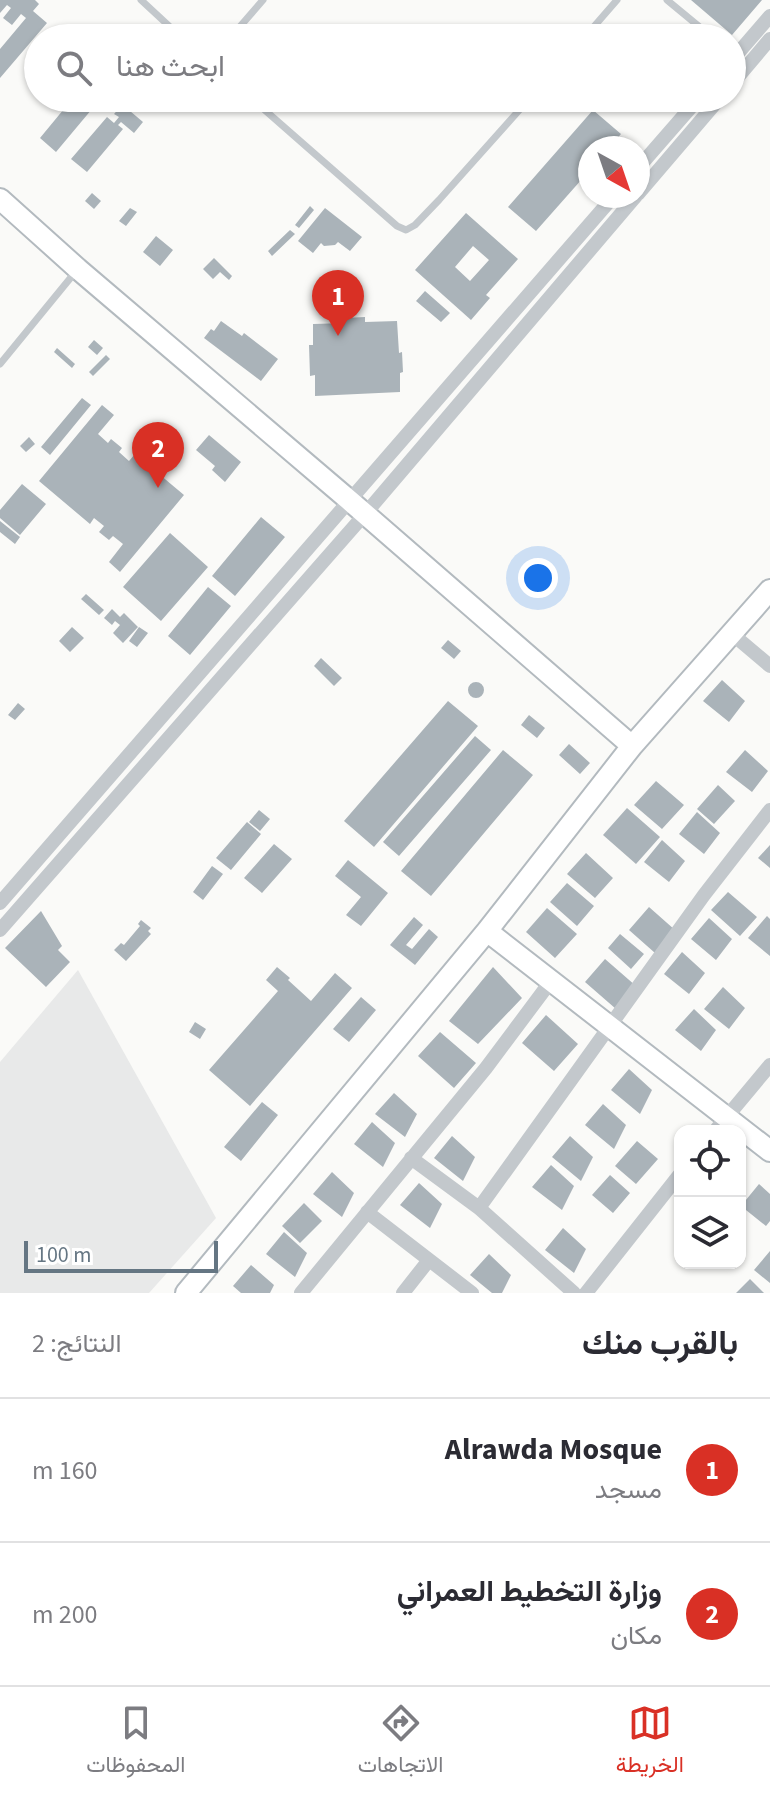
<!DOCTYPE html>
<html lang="ar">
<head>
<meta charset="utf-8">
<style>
	:root { --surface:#fff; --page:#f2f2f3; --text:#2b2b33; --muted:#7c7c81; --line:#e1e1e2; --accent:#d93025 }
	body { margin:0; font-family:"Source Sans 3",Vazirmatn,sans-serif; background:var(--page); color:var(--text); direction:rtl }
	.controls { position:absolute; right:24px; bottom:24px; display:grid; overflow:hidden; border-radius:16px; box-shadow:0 2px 6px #0004 }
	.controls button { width:72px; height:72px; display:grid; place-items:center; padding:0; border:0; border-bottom:2px solid var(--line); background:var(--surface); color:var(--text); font:40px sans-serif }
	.compass { position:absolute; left:578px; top:136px; width:72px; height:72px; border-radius:50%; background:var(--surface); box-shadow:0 2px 6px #0004; rotate:140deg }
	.scale { position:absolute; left:24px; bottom:20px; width:194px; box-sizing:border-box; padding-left:8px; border:4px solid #657683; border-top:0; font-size:22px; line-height:28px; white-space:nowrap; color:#657683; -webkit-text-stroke:6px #fff; paint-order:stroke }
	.you { position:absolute; left:538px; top:578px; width:28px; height:28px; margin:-20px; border:6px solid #fff; border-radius:50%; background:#1a73e8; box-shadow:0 0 0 12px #1a73e833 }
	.badge { display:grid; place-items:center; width:52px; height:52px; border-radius:50%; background:var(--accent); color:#fff; font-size:26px; font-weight:700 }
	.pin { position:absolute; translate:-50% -66px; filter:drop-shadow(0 2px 4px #0008) }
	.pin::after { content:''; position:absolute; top:42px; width:28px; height:24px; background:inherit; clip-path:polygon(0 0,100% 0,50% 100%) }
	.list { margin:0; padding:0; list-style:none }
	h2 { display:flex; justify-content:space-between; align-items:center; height:104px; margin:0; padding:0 32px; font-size:34px }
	h2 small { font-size:26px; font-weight:400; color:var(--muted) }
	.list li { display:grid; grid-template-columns:52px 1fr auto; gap:24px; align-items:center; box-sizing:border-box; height:144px; padding:0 32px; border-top:2px solid var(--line) }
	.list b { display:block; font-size:30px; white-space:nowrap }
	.list p { margin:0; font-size:26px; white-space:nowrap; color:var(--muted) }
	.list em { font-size:26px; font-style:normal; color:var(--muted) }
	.icon { flex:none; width:44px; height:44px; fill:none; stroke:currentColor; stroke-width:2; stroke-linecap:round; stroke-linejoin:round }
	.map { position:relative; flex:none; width:770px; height:1293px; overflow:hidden; direction:ltr }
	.search { position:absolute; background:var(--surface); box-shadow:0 2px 6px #0004; left:24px; right:24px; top:24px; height:88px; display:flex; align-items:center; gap:20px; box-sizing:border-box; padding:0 28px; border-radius:44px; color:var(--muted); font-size:30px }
	.sheet { height:392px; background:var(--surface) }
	nav { display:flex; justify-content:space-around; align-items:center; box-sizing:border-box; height:112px; border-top:2px solid var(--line); background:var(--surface); font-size:22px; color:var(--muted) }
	nav a { display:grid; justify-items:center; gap:4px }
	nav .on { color:var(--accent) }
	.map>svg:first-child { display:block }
</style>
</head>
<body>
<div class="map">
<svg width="770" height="1293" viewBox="0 0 770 1293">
	<rect width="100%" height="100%" fill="#fafaf8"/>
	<path fill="#e8e9e9" d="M78,970l138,248 -67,75h-149v-231z"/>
	<path fill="#aab3b9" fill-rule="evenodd" d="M0,0h35l4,4 -6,7 14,12 -47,55v-29l26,-31 -5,-4 -9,11 -9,-7 8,-10 -4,-3 -7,8z
		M691,0h71l-30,35z
		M73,98h4l4,4 4,-4h12l-4,5 -4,-3 -3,4 6,5 -36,43 -16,-14z
		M125,98h26l-12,14 -6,-4 -3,3 13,11 -9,11 -13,-11 -3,3 5,4 -36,43 -16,-13 36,-42 7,6 5,-6 -5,-3 9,-10 4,3 3,-4z
		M593,110l28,24 -12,14h-19v22l-54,61 -28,-24z
		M92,193l9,8 -7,8 -9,-8z
		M310,206l4,4 -15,18 -4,-3z
		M130,208l7,4 -11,14 -7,-5z
		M325,208l37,29 -12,14 -12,-9 -3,3 -11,1 -3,-3 -8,10 -15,-12z
		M466,213l52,46 -32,36 4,3 -19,22 -56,-50zM473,246l16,14 -19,21 -15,-14z
		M290,230l5,4 -23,22 -4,-5z
		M156,236l17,14 -13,16 -17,-14z
		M214,258l18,18 -3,4 -9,-8 -7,7 -10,-10z
		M425,291l25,22 -9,9 -25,-21z
		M365,317v5l32,-1 2,32 3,-1 1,20 -3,1v19l-85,4v-21l-5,1 -1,-31h4v-21l32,-1v-5z
		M221,321l21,15 2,-3 34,26 -17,22 -57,-43 7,-9 3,2z
		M94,340l9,8 -6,7 -9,-8z
		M57,348l18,16 -3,4 -18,-16z
		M106,355l4,4 -17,17 -4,-4z
		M82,398l9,7 -41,50 -9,-8z
		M102,405l12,10 -16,19 10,9 3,-4 11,9 -3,4 10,9 6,-7 49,41 -64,77 -11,-10 14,-18 -10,-8 -4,4 -10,-8 5,-6 -10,-8 -4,6 -51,-43z
		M209,435l32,27 -16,20 -13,-12 3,-4 -19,-16z
		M29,437l6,7 -9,8 -6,-6z
		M22,484l24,20 -26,31 -20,-17v-8z
		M261,517l24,20 -50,59 -23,-20z
		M0,521l20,16 -5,7 -15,-12z
		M170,533l38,34 -47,54 -38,-34z
		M208,587l23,19 -41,49 -22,-19z
		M86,594l18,16 -5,5 -18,-16z
		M112,609l8,8 4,-4 14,14 -15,16 -10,-10 7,-8 -5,-4 -3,4 -8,-7z
		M72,627l12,11 -14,14 -11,-11z
		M139,627l9,6 -11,14 -8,-6z
		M448,640l13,11 -7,8 -13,-11z
		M321,658l21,20 -8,8 -20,-20z
		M722,680l23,21 -16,21 -26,-21z
		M468 690a8 8 0 1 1 16 0a8 8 0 1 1-16 0Z
		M448,701l30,25 -104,121 -30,-26z
		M18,703l7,6 -10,11 -7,-5z
		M529,715l16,13 -8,10 -16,-13z
		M475,736l16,14 -92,106 -16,-14z
		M569,744l21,19 -10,11 -21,-19z
		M503,750l30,25 -102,121 -30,-25z
		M745,750l23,21 -16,21 -26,-20z
		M656,781l28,24 -22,24 -28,-24z
		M718,785l17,16 -21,23 -17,-15z
		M627,808l33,29 -24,27 -33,-29z
		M259,810l11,9 -10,12 -11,-9z
		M697,812l23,21 -16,21 -25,-20z
		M247,822l14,12 -30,36 -15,-12z
		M662,840l23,21 -16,21 -25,-20z
		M274,844l18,15 -30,34 -18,-15z
		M770,845v23l-12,-10z
		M586,853l27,25 -18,20 -28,-24z
		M348,860l40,33 -27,33 -15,-11 15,-18 -26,-21z
		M212,866l11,8 -20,26 -10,-8z
		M567,883l27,23 -17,20 -27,-24z
		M728,892l29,25 -17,19 -29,-26z
		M649,907l26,23 -20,23 -26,-23z
		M547,908l30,26 -22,24 -29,-26z
		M41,911l21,35 -4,4 12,12 -24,25 -41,-39z
		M767,916l3,3v37l-22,-18z
		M414,917l9,8 -17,20 6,4 17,-20 9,8 -23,28 -25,-20z
		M709,918l23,21 -16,21 -25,-21z
		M141,920l10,8 -3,3 3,3 -25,27 -12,-11 7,-7 3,2 16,-19 -2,-2z
		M620,934l24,20 -13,15 -23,-21z
		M682,952l23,21 -16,21 -25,-20z
		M605,959l31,27 -20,23 -31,-27z
		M277,967l13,11 -2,2 23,21 24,-28 17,15 -102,118 -41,-36 69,-79 -12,-11z
		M493,967l29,31 -44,46 -29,-23z
		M723,987l22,21 -16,21 -25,-20z
		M361,997l15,13 -27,32 -16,-13z
		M694,1009l22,21 -15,21 -26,-21z
		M546,1015l32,29 -24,27 -32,-28z
		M195,1022l11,7 -6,10 -11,-7z
		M440,1032l36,31 -22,25 -36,-32z
		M629,1069l23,21 -12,24 -29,-24z
		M394,1093l23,21 -12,23 -30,-23z
		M262,1102l16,13 -37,46 -17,-14z
		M603,1104l23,21 -12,24 -29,-24z
		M372,1122l23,21 -12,24 -29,-23z
		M452,1136l23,21 -12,24 -29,-23z
		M570,1136l23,21 -12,24 -29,-24z
		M637,1141l21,18 -22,25 -21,-18z
		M551,1165l23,21 -12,24 -30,-23z
		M332,1172l22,21 -12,24 -29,-23z
		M610,1175l20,18 -17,20 -21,-18z
		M419,1183l23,21 -12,24 -30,-23z
		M759,1184l11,10v27l-4,5 -25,-20z
		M304,1203l18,18 -22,22 -18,-17z
		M563,1228l23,21 -12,24 -29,-23z
		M284,1232l23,21 -12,24 -29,-23z
		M770,1251v32l-16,-13z
		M489,1254l22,21 -9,18h-10l-22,-18z
		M251,1265l23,20 -4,8h-29l-8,-7z
		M750,1279l14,14h-28z"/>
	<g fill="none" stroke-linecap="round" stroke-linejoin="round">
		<defs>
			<path id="secondary" d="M0,199l78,70 271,231 283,246
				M487,931l283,220
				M186,1293l301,-362 145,-185 138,-156"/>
		</defs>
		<use href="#secondary" stroke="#b3babf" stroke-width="24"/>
		<path stroke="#c3c8cc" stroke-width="7" d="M141,0l41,38
			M667,0l46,38
			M230,38l33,-38
			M584,38l33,-38
			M251,98l146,128 9,4 9,-5 24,-25 91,-102
			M0,364l77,-94"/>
		<path stroke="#c3c8cc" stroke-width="14" d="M732,60l38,-44
			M732,84l38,-45
			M638,168l61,-70
			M638,194l82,-96
			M731,633l39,33
			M0,903l614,-707
			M0,930l365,-416 271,-318
			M715,1131l55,-66
			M411,1158l68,50 95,85
			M479,1208l225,-313 66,-85
			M367,1212l105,81
			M301,1293l185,-225 65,-87
			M403,1293l26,-33
			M586,1293l94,-119"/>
		<use href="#secondary" stroke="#fff" stroke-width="20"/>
	</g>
</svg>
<div class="controls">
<button><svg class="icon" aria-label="locate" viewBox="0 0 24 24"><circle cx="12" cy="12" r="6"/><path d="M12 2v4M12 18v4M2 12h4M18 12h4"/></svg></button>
<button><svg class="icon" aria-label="layers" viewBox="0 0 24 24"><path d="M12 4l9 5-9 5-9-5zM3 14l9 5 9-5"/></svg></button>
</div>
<svg class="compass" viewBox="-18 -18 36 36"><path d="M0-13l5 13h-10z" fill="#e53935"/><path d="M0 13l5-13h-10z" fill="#7c7c81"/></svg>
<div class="scale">100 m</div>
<div class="you"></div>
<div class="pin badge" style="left:338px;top:336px">1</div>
<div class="pin badge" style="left:158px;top:488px">2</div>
<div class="search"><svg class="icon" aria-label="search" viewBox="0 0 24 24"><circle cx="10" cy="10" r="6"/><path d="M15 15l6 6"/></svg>ابحث هنا</div>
</div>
<section class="sheet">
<h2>بالقرب منك<small>النتائج: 2</small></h2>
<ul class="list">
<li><span class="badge">1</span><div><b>Alrawda Mosque</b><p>مسجد</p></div><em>160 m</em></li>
<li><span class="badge">2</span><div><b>وزارة التخطيط العمراني</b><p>مكان</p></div><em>200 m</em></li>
</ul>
</section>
<nav>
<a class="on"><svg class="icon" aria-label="map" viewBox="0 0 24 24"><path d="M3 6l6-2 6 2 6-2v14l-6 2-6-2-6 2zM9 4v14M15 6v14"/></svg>الخريطة</a>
<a><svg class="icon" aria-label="directions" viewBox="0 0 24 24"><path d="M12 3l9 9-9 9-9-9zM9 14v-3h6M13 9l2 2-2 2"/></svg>الاتجاهات</a>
<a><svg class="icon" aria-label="saved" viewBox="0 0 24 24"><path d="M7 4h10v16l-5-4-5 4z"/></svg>المحفوظات</a>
</nav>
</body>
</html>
